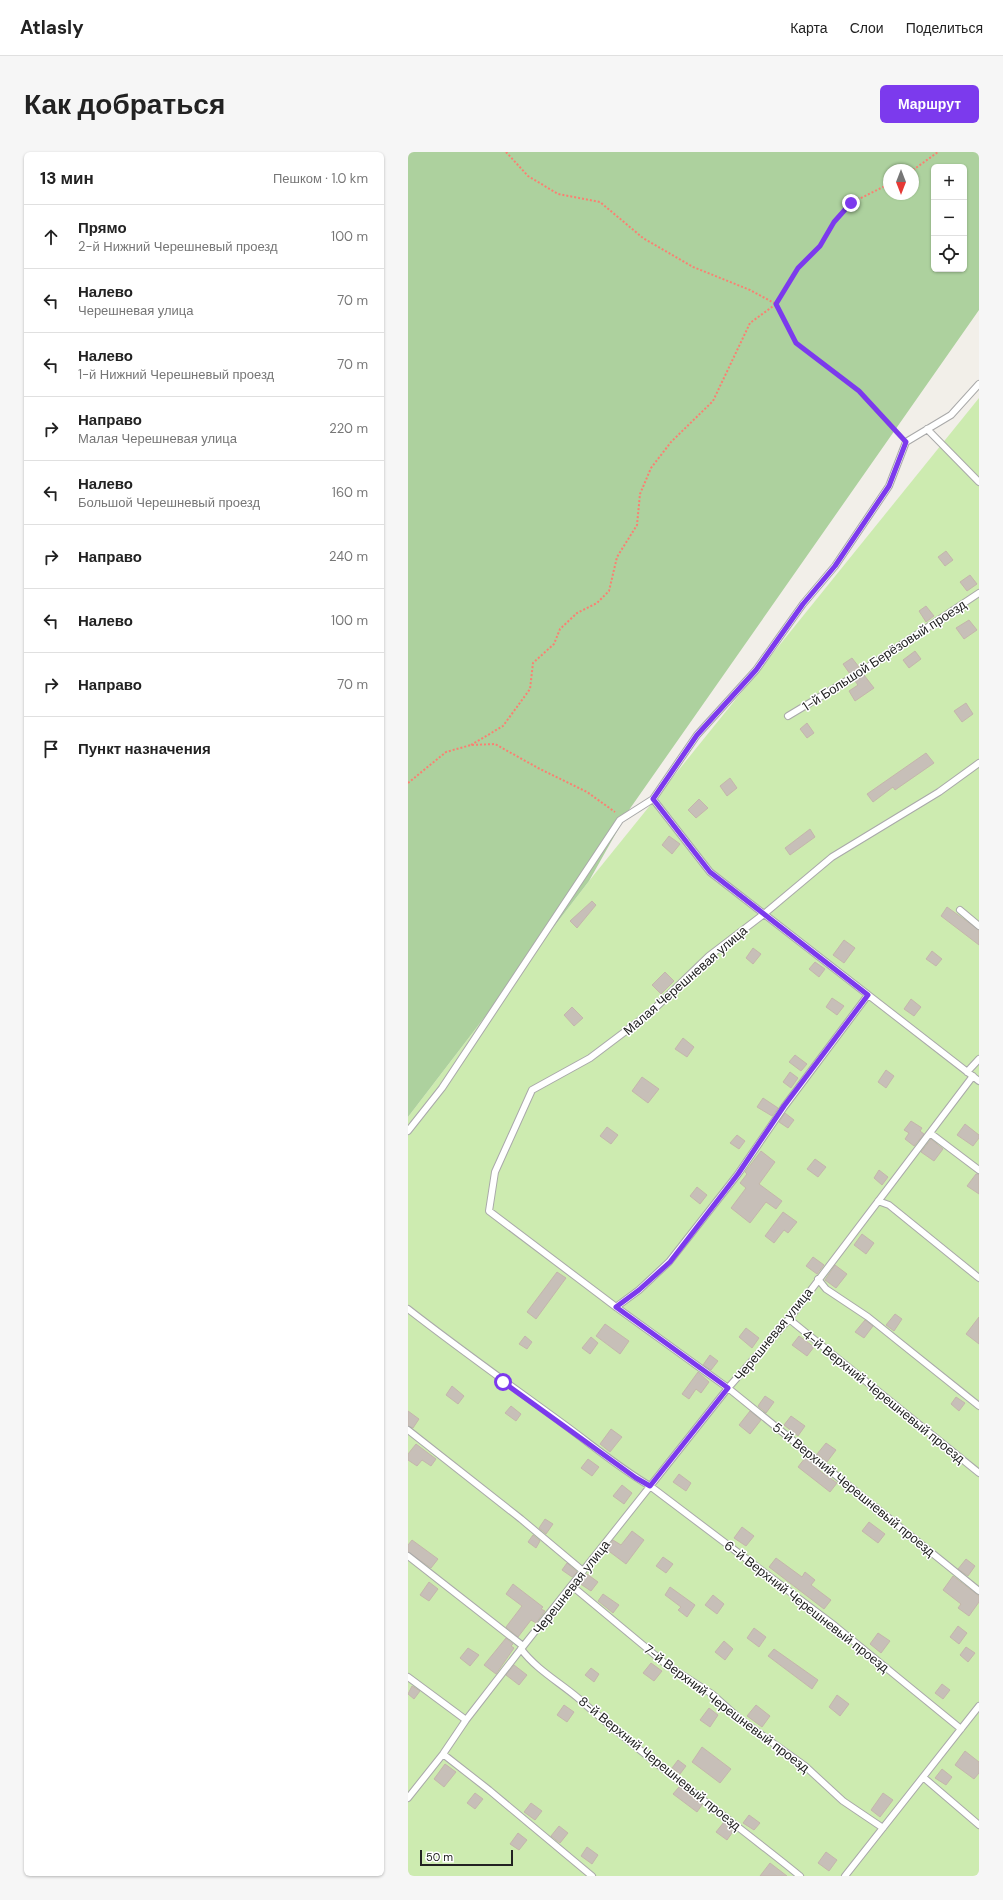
<!DOCTYPE html>
<html lang="ru">
<head>
<meta charset="utf-8">
<style>
	:root { --surface:#fff; --page:#f6f6f6; --text:#222; --muted:#767676; --line:#e0e0e0; --accent:#7c3aed }
	body { margin:0; font-family:"DM Sans",sans-serif; background:var(--page); color:var(--text) }
	.controls { position:absolute; right:12px; top:12px; display:grid; overflow:hidden; border-radius:6px; box-shadow:0 1px 3px #0004 }
	.controls button { width:36px; height:36px; display:grid; place-items:center; padding:0; border:0; border-bottom:1px solid var(--line); background:var(--surface); color:var(--text); font:20px sans-serif }
	.compass { position:absolute; left:475px; top:12px; width:36px; height:36px; border-radius:50%; background:var(--surface); box-shadow:0 1px 3px #0004; rotate:180deg }
	.scale { position:absolute; left:12px; bottom:10px; width:93px; box-sizing:border-box; padding-left:4px; border:2px solid #222; border-top:0; font-size:11px; line-height:14px; white-space:nowrap; color:#222; -webkit-text-stroke:3px #fff; paint-order:stroke }
	.stop { position:absolute; width:12px; height:12px; margin:-9px; border:3px solid #7c3aed; border-radius:50%; background:#fff }
	.stop.end { background:#7c3aed; border-color:#fff; box-shadow:0 1px 4px #0008 }
	.list { margin:0; padding:0; list-style:none }
	h2 { display:flex; justify-content:space-between; align-items:center; height:52px; margin:0; padding:0 16px; font-size:17px }
	h2 small { font-size:13px; font-weight:400; color:var(--muted) }
	.list li { display:grid; grid-template-columns:26px 1fr auto; gap:12px; align-items:center; box-sizing:border-box; height:64px; padding:0 16px; border-top:1px solid var(--line) }
	.list b { display:block; font-size:15px; white-space:nowrap }
	.list p { margin:0; font-size:13px; white-space:nowrap; color:var(--muted) }
	.list em { font-size:13px; font-style:normal; color:var(--muted) }
	.icon { flex:none; width:22px; height:22px; fill:none; stroke:currentColor; stroke-width:2; stroke-linecap:round; stroke-linejoin:round }
	.map { position:relative; flex:none; width:571px; height:1724px; overflow:hidden; border-radius:6px }
	header { display:flex; align-items:center; gap:24px; box-sizing:border-box; height:56px; padding:0 20px; background:var(--surface); border-bottom:1px solid var(--line) }
	header strong { font-size:19px }
	nav { display:flex; gap:22px; margin-inline-start:auto; font-size:14px }
	.intro { display:flex; align-items:center; justify-content:space-between; box-sizing:border-box; height:96px; padding:0 24px }
	h1 { margin:0; font-size:28px }
	.button { padding:10px 18px; border-radius:6px; background:var(--accent); color:#fff; font-size:14px; font-weight:700 }
	main { display:flex; gap:24px; padding:0 24px }
	aside { flex:1; background:var(--surface); border-radius:6px; box-shadow:0 1px 3px #0004 }
	.map>svg:first-child { display:block }
</style>
</head>
<body>
<header>
<strong>Atlasly</strong>
<nav><a>Карта</a><a>Слои</a><a>Поделиться</a></nav>
</header>
<div class="intro"><h1>Как добраться</h1><a class="button">Маршрут</a></div>
<main>
<aside>
<h2>13 мин<small>Пешком · 1.0 km</small></h2>
<ul class="list">
<li><svg class="icon" aria-label="ahead" viewBox="0 0 24 24"><path d="M12 20V5M6 11l6-6 6 6"/></svg><div><b>Прямо</b><p>2-й Нижний Черешневый проезд</p></div><em>100 m</em></li>
<li><svg class="icon" aria-label="left" viewBox="0 0 24 24"><path d="M17 20v-9H6M10 6l-5 5 5 5"/></svg><div><b>Налево</b><p>Черешневая улица</p></div><em>70 m</em></li>
<li><svg class="icon" aria-label="left" viewBox="0 0 24 24"><path d="M17 20v-9H6M10 6l-5 5 5 5"/></svg><div><b>Налево</b><p>1-й Нижний Черешневый проезд</p></div><em>70 m</em></li>
<li><svg class="icon" aria-label="right" viewBox="0 0 24 24"><path d="M7 20v-9h11M14 6l5 5-5 5"/></svg><div><b>Направо</b><p>Малая Черешневая улица</p></div><em>220 m</em></li>
<li><svg class="icon" aria-label="left" viewBox="0 0 24 24"><path d="M17 20v-9H6M10 6l-5 5 5 5"/></svg><div><b>Налево</b><p>Большой Черешневый проезд</p></div><em>160 m</em></li>
<li><svg class="icon" aria-label="right" viewBox="0 0 24 24"><path d="M7 20v-9h11M14 6l5 5-5 5"/></svg><div><b>Направо</b></div><em>240 m</em></li>
<li><svg class="icon" aria-label="left" viewBox="0 0 24 24"><path d="M17 20v-9H6M10 6l-5 5 5 5"/></svg><div><b>Налево</b></div><em>100 m</em></li>
<li><svg class="icon" aria-label="right" viewBox="0 0 24 24"><path d="M7 20v-9h11M14 6l5 5-5 5"/></svg><div><b>Направо</b></div><em>70 m</em></li>
<li><svg class="icon" aria-label="arrive" viewBox="0 0 24 24"><path d="M6 21V4h12l-3 4 3 4H6"/></svg><div><b>Пункт назначения</b></div></li>
</ul>
</aside>
<div class="map">
<svg width="571" height="1724" viewBox="0 0 571 1724">
	<rect width="100%" height="100%" fill="#f2efe9"/>
	<path fill="#cdebb0" d="M571,246v1478h-571v-759l181,-236z"/>
	<path fill="#add19e" fill-rule="evenodd" d="M0,0h571v158l-350,500 -40,71 -181,236zM526,15h30v102h-30zM481,18h24v24h-24z"/>
	<path fill="#c7bfb8" stroke="#c4b6ab" d="M538,399l7,9 -8,6 -7,-9z
		M562,423l7,9 -10,7 -7,-9z
		M518,454l8,10 -8,6 -7,-11z
		M561,468l8,10 -13,9 -8,-11z
		M507,499l6,8 -12,9 -6,-8z
		M444,506l7,9 -9,7 -7,-10z
		M456,523l10,13 -19,13 -6,-10 9,-6 -3,-4z
		M558,551l7,11 -11,8 -8,-11z
		M399,571l7,10 -7,5 -7,-9z
		M518,601l8,10 -39,27 -2,-3 -20,15 -6,-8z
		M322,626l7,10 -10,8 -7,-10z
		M291,647l9,9 -12,10 -8,-8z
		M402,677l5,8 -25,18 -5,-7z
		M261,684l11,8 -8,10 -10,-9z
		M184,749l4,4 -19,23 -7,-7z
		M539,755l32,23v15l-38,-29z
		M436,788l11,8 -11,15 -11,-8z
		M345,796l8,6 -8,10 -7,-6z
		M524,799l10,8 -6,7 -10,-7z
		M407,810l10,7 -6,8 -10,-8z
		M257,820l9,9 -13,13 -9,-9z
		M424,846l12,8 -7,9 -11,-8z
		M503,847l10,8 -7,9 -10,-7z
		M164,855l11,11 -9,8 -10,-11z
		M275,886l11,9 -7,10 -12,-8z
		M387,903l12,9 -6,7 -12,-9z
		M478,918l8,6 -8,12 -8,-6z
		M382,920l8,6 -7,10 -8,-6z
		M234,925l17,12 -11,14 -16,-12z
		M355,946l15,10 -6,8 -15,-9z
		M377,961l9,7 -6,8 -9,-6z
		M503,969l11,7 -2,3 4,3 -10,12 -9,-7 4,-6 -5,-3z
		M557,972l14,11v3l-6,8 -16,-11z
		M199,975l11,8 -7,9 -11,-8z
		M329,983l8,6 -6,8 -9,-6z
		M523,987l12,10 -9,12 -13,-9z
		M353,999l14,11 -16,22 23,17 -6,8 -10,-7 -16,21 -19,-15 15,-20 -6,-5 7,-9 -2,-2z
		M407,1007l11,8 -8,10 -11,-8z
		M471,1018l9,7 -6,8 -8,-7z
		M568,1022h3v20l-12,-8z
		M289,1035l10,8 -7,9 -10,-8z
		M375,1060l14,10 -9,11 -4,-3 -10,13 -9,-7z
		M454,1082l12,9 -8,11 -12,-9z
		M405,1105l11,8 -7,9 -11,-8z
		M427,1113l12,9 -11,14 -11,-8z
		M149,1120l9,6 -30,41 -9,-7z
		M487,1162l7,5 -8,12 -8,-6z
		M571,1165v27l-13,-10z
		M457,1168l8,6 -9,12 -9,-6z
		M197,1172l24,17 -9,13 -24,-18z
		M338,1176l13,10 -7,10 -13,-11z
		M117,1184l7,6 -5,7 -8,-5z
		M391,1184l15,11 -7,9 -15,-11z
		M183,1185l7,6 -8,11 -8,-6z
		M302,1203l8,6 -7,9 -8,-5z
		M290,1220l11,10 -8,11 -5,-4 -7,10 -7,-5z
		M44,1234l12,10 -6,8 -12,-9z
		M357,1244l9,6 -8,11 -8,-7z
		M548,1245l9,6 -6,8 -8,-7z
		M103,1254l10,8 -5,7 -11,-8z
		M0,1259l11,8 -6,9 -5,-2z
		M342,1259l11,9 -11,14 -11,-9z
		M383,1264l14,10 -7,10 -14,-11z
		M203,1277l11,8 -12,15 -10,-8z
		M418,1291l10,7 -9,12 -10,-8z
		M8,1292l20,15 -5,7 -9,-6 -5,6 -9,-6v-6z
		M397,1306l7,4 9,7 -1,2 17,12 -7,9 -32,-25z
		M180,1307l11,8 -7,9 -11,-8z
		M271,1322l12,9 -5,8 -13,-9z
		M214,1333l10,8 -8,11 -11,-8z
		M137,1367l8,5 -7,10 -7,-6z
		M461,1370l16,12 -7,9 -16,-12z
		M334,1375l12,9 -8,10 -12,-8z
		M224,1379l12,9 -18,24 -20,-15 7,-9 8,5z
		M125,1383l7,6 -4,7 -8,-6z
		M4,1388l26,19 -7,9 -23,-16v-7z
		M255,1405l10,7 -7,9 -10,-7z
		M368,1406l26,19 3,-5 10,8 -4,5 20,15 -7,9 -55,-42z
		M558,1407l9,7 -7,10 -10,-7z
		M159,1411l10,9 -5,5 -10,-7z
		M179,1422l11,8 -7,9 -12,-8z
		M545,1424l26,20v6l-10,14 -11,-8 3,-4 -18,-14z
		M21,1430l9,7 -9,12 -9,-6z
		M105,1432l30,23 -2,2 4,2 -9,12 -5,-3 -13,17 -12,-10 16,-21 -16,-12z
		M262,1435l25,18 -8,12 -9,-7 3,-3 -16,-12z
		M195,1442l16,11 -6,8 -15,-12z
		M305,1443l11,9 -7,10 -12,-9z
		M550,1474l9,7 -8,11 -9,-7z
		M346,1476l12,9 -7,10 -12,-9z
		M470,1481l12,8 -9,12 -11,-9z
		M98,1486l7,6 -2,2 3,2 -18,26 -12,-9z
		M316,1489l9,8 -8,11 -10,-8z
		M558,1495l9,6 -7,9 -8,-7z
		M60,1496l11,7 -9,11 -10,-8z
		M366,1497l44,31 -6,9 -44,-33z
		M243,1511l11,8 -8,10 -11,-8z
		M106,1513l13,10 -8,10 -13,-10z
		M183,1516l8,6 -5,8 -9,-7z
		M534,1532l8,6 -7,9 -8,-6z
		M4,1534l8,5 -6,8 -6,-5z
		M429,1543l12,9 -9,12 -11,-9z
		M156,1553l10,7 -7,10 -10,-7z
		M348,1553l14,11 -8,11 -15,-11z
		M301,1556l9,7 -8,12 -10,-7z
		M294,1595l29,22 -11,14 -28,-21z
		M557,1599l14,11v11l-5,6 -19,-14z
		M270,1608l8,6 -6,8 -8,-6z
		M37,1612l11,8 -12,15 -10,-8z
		M534,1617l10,8 -6,8 -11,-7z
		M271,1635l23,18 -5,7 -24,-18z
		M67,1641l8,6 -8,10 -8,-6z
		M475,1641l10,7 -13,17 -9,-7z
		M123,1651l11,8 -7,9 -11,-8z
		M341,1663l11,8 -6,7 -11,-7z
		M316,1670l10,8 -7,10 -11,-8z
		M151,1674l9,7 -8,10 -9,-7z
		M110,1681l9,7 -8,10 -9,-6z
		M179,1695l11,8 -6,9 -11,-8z
		M418,1700l11,8 -8,11 -11,-8z
		M362,1711l17,13h-27z"/>
	<g fill="none" stroke-linecap="round" stroke-linejoin="round">
		<defs>
			<path id="lane" d="M519,277l52,53
				M380,564l65,-39 126,-84
				M571,611l-40,29 -107,65 -68,57 -55,42 -58,56 -61,46 -58,32 -37,82 -6,39 127,96 112,81 251,203
				M245,647l57,73 269,209
				M552,758l19,16
				M559,920l12,-13
				M0,979l34,-43 178,-268 33,-21 44,-64 59,-65 47,-66 32,-38 54,-80 17,-44 45,-27 28,-31
				M522,981l49,37
				M470,1049l11,4 90,73
				M410,1127l8,10 42,28 111,89
				M208,1155l23,-17 30,-28 69,-88 46,-67 84,-112
				M0,1157c50,39 102,76 154,114 29,21 57,45 88,63l185,140 126,103
				M381,1167l190,154
				M0,1278l113,89 62,52
				M0,1404l115,90
				M164,1434l95,79 45,29 29,26 64,46 38,35 40,27
				M113,1497c15,20 38,33 57,49 71,63 148,118 222,178
				M0,1525l58,43
				M35,1602l46,36 103,86
				M515,1625l56,48
				M0,1646l35,-44 23,-34 55,-71 207,-261 61,-69 184,-243
				M437,1724l134,-170"/>
		</defs>
		<use href="#lane" stroke="#a9a9a9" stroke-width="8"/>
		<path stroke="#fa8072" stroke-width="2" stroke-dasharray="2 2" stroke-linecap="butt" d="M98,0l22,24 30,18 42,8 43,36 50,29 57,23 26,14 20,39 63,48 42,45
			M505,18l25,-18
			M63,593l32,-19 27,-37 3,-26 21,-19 6,-15 17,-16 20,-10 12,-12 8,-34 20,-32 3,-31 11,-26 20,-26 42,-41 37,-78 26,-19 22,-36 22,-22 14,-24 17,-19 38,-19
			M0,631l38,-31 25,-7 24,-1 43,24 49,24 28,20"/>
		<use href="#lane" stroke="#fff" stroke-width="6"/>
	</g>
	<g fill="none" stroke-linecap="round" stroke-linejoin="round">
		<path stroke="#7c3aed" stroke-width="5" d="M95,1230l133,96 14,8 78,-98 -112,-81 23,-17 31,-28 68,-88 46,-68 84,-111 -158,-123 -57,-73 44,-64 59,-65 47,-66 32,-38 54,-80 17,-44 -47,-51 -63,-48 -20,-39 22,-36 22,-22 14,-24 17,-19"/>
	</g>
	<g text-anchor="middle" stroke-width="3" stroke-linejoin="round" paint-order="stroke">
		<g font-size="13" fill="#222" stroke="#fff">
			<text transform="translate(476 503) rotate(-33)" y="5">1-й Большой Берёзовый проезд</text>
			<text transform="translate(277 828) rotate(-41)" y="5">Малая Черешневая улица</text>
			<text transform="translate(365 1182) rotate(-51)" y="5">Черешневая улица</text>
			<text transform="translate(476 1244) rotate(39)" y="5">4-й Верхний Черешневый проезд</text>
			<text transform="translate(446 1337) rotate(39)" y="5">5-й Верхний Черешневый проезд</text>
			<text transform="translate(163 1435) rotate(-52)" y="5">Черешневая улица</text>
			<text transform="translate(399 1454) rotate(38)" y="5">6-й Верхний Черешневый проезд</text>
			<text transform="translate(319 1556) rotate(37)" y="5">7-й Верхний Черешневый проезд</text>
			<text transform="translate(252 1611) rotate(39)" y="5">8-й Верхний Черешневый проезд</text>
		</g>
	</g>
</svg>
<div class="controls">
<button>+</button>
<button>−</button>
<button><svg class="icon" aria-label="locate" viewBox="0 0 24 24"><circle cx="12" cy="12" r="6"/><path d="M12 2v4M12 18v4M2 12h4M18 12h4"/></svg></button>
</div>
<svg class="compass" viewBox="-18 -18 36 36"><path d="M0-13l5 13h-10z" fill="#e53935"/><path d="M0 13l5-13h-10z" fill="#767676"/></svg>
<div class="scale">50 m</div>
<div class="stop" style="left:95px;top:1230px"></div>
<div class="stop end" style="left:443px;top:51px"></div>
</div>
</main>
</body>
</html>
